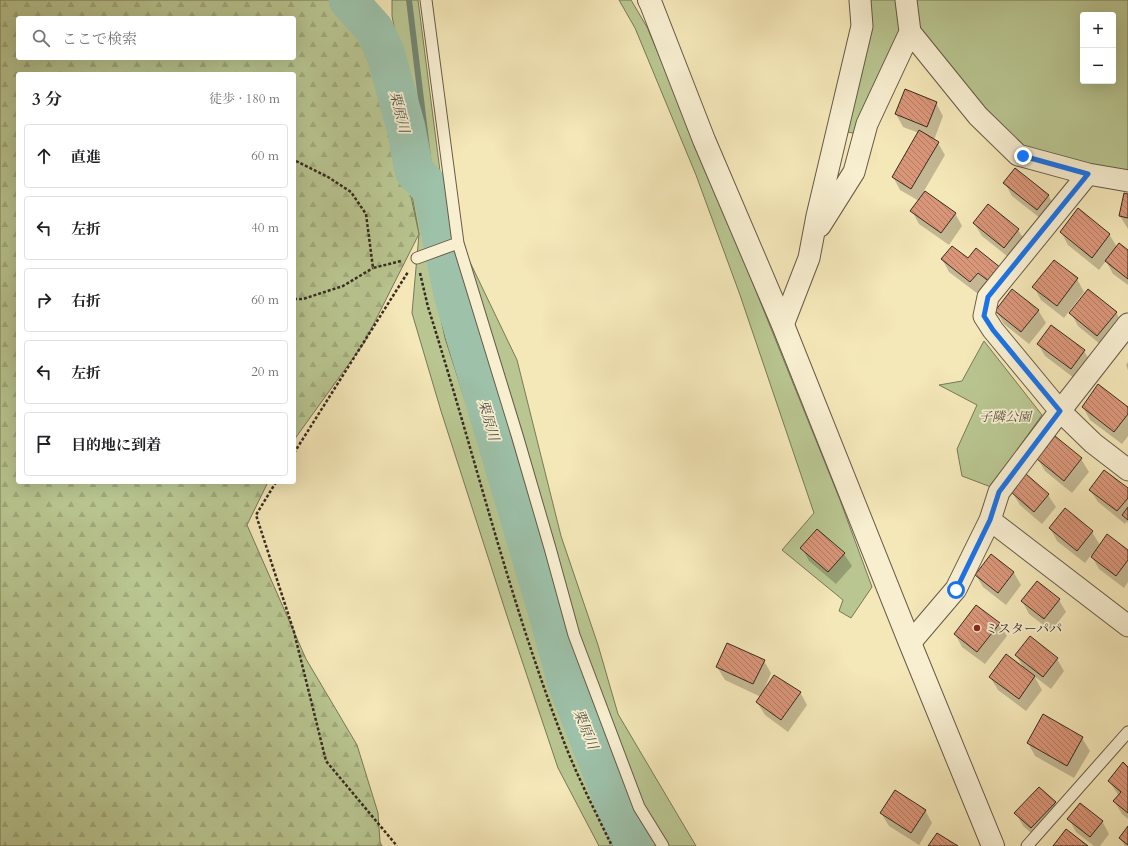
<!DOCTYPE html>
<html lang="ja">
<head>
<meta charset="utf-8">
<style>
	:root { --surface:#fff; --page:#f2f2f2; --text:#202124; --muted:#757577; --line:#e0e0e0 }
	body { margin:0; font-family:Cardo,"Noto Serif JP",serif; background:var(--page); color:var(--text) }
	.controls { position:absolute; right:12px; top:12px; display:grid; overflow:hidden; border-radius:4px; box-shadow:0 4px 16px #0002 }
	.controls button { width:36px; height:36px; display:grid; place-items:center; padding:0; border:0; border-bottom:1px solid var(--line); background:var(--surface); color:var(--text); font:20px sans-serif }
	.stop { position:absolute; width:12px; height:12px; margin:-9px; border:3px solid #1a73e8; border-radius:50%; background:#fff }
	.stop.end { background:#1a73e8; border-color:#fff; box-shadow:0 1px 4px #0008 }
	.list { margin:0; padding:0; list-style:none }
	h2 { display:flex; justify-content:space-between; align-items:center; height:52px; margin:0; padding:0 16px; font-size:17px }
	h2 small { font-size:13px; font-weight:400; color:var(--muted) }
	.list li { display:grid; grid-template-columns:26px 1fr auto; gap:12px; align-items:center; box-sizing:border-box; height:64px; margin:0 8px 8px; padding:0 8px; border:1px solid var(--line); border-radius:4px }
	.list b { display:block; font-size:15px; white-space:nowrap }
	.list em { font-size:13px; font-style:normal; color:var(--muted) }
	.icon { flex:none; width:22px; height:22px; fill:none; stroke:currentColor; stroke-width:2; stroke-linecap:round; stroke-linejoin:round }
	.map { position:relative; flex:none; width:1128px; height:846px; overflow:hidden }
	.search { position:absolute; background:var(--surface); box-shadow:0 4px 16px #0002; left:16px; top:16px; width:280px; height:44px; display:flex; align-items:center; gap:10px; box-sizing:border-box; padding:0 14px; border-radius:4px; color:var(--muted); font-size:15px }
	.panel { position:absolute; background:var(--surface); box-shadow:0 4px 16px #0002; left:16px; top:72px; width:280px; height:412px; border-radius:4px }
	.map>svg:first-child { display:block }
</style>
</head>
<body>
<div class="map">
<svg width="1128" height="846" viewBox="0 0 1128 846">
	<defs>
		<pattern id="forest-firs" width="22" height="20" patternUnits="userSpaceOnUse"><rect width="22" height="20" fill="#b9c691"/><path d="M5 1l3.5 6h-7zM16 11l3.5 6h-7z" fill="#a0aa7d"/></pattern>
		<pattern id="building-back-hatch" width="6" height="6" patternUnits="userSpaceOnUse"><rect width="6" height="6" fill="#da9679"/><path d="M-1 5l2 2M0 0l6 6M5-1l2 2" fill="none" stroke="#b27b63"/></pattern>
	</defs>
	<rect width="100%" height="100%" fill="#f4e7b8"/>
	<filter id="stains"><feTurbulence type="fractalNoise" baseFrequency=".005" numOctaves="4"/><feColorMatrix values="0 0 0 0 .2 0 0 0 0 .09 0 0 0 0 .02 0 0 0 .5 -.17"/></filter>
	<radialGradient id="worn" r=".72"><stop offset=".6" stop-color="#630" stop-opacity="0"/><stop offset="1" stop-color="#630" stop-opacity=".3"/></radialGradient>
	<path fill="#b9c691" stroke="#787859" fill-rule="evenodd" d="M392,0h26l27,210 72,150 44,176 37,109 20,69 78,132h-97l-41,-78 -51,-152 -66,-205 -29,-98 7,-79 -19,-106 2,-60 -10,-52z
		M619,0h12l16,27 55,130 138,343 32,87 -21,31 -12,-7 4,-11 -61,-50 32,-37 -74,-218 -44,-120 -61,-147z
		M868,0h31l6,28 -47,106 -16,-3z
		M906,0h222v181l-105,-24 -113,-125zM1083,15h30v66h-30z
		M984,341l58,74 -51,72 -29,-11 -5,-27 20,-44 -38,-20 23,-4z"/>
	<path fill="url(#forest-firs)" stroke="#787859" fill-rule="evenodd" d="M0,0h339l11,11 17,22 15,57 16,46 21,98 -55,109 -70,97v-366h-276v408h250l-21,43 59,134 51,86 21,68 2,29 2,4h-382zM18,18h276v40h-276z
		M446,244l53,160 67,239 45,131 -4,27 -24,-36 -138,-427 -14,-66z"/>
	<path fill="#0003" d="M936,103l7,13 -9,24 4,3 7,12 -21,36 31,22 7,13 -13,19 -30,-21 -7,-13 7,-10 -19,-11 -7,-13 26,-44 -16,-6 -7,-13z
		M1005,183l43,12 8,13 -11,14 -33,-26z
		M1128,195v34l-8,-13z
		M988,205l30,25 8,12 -14,18 -30,-24 -8,-13z
		M1061,232l48,2 8,13 11,4v34l-15,-11 -7,-13 -7,9 -31,-25z
		M942,259h26l32,10 -22,25 -29,-22z
		M1077,279l7,13 -20,26 -23,-18 -7,-13z
		M1038,310l8,13 -17,21 -25,-20 -8,-13z
		M1116,312l7,13 -18,23 -27,-22 -7,-13z
		M1038,344l46,7 8,13 -14,17 -33,-25z
		M1128,362v8l-2,-5z
		M1083,407l45,1v28l-6,8 -32,-24z
		M1055,438l26,21 8,13 -17,21 -27,-22 -7,-12z
		M1090,490h38v34l-1,-3 -2,3 -27,-22z
		M1012,492l36,3 8,12 -14,17 -22,-19z
		M1065,510l27,22 8,13 28,6v31l-4,6 -25,-19 -8,-14 -6,8 -28,-22 -7,-13z
		M817,530l27,24 8,12 -16,18 -27,-23 -7,-13z
		M991,555l23,18 7,12 -15,20 -23,-18 -7,-12z
		M1059,600l7,12 -15,19 -22,-17 -7,-13z
		M999,624l8,12 -22,28 -23,-17 -7,-13z
		M1016,655l41,4 7,12 -13,18 -17,-13 8,14 -16,21 -28,-21 -8,-13 35,-7z
		M764,661l7,12 -8,19h37l7,13 -19,27 -23,-17 -8,-13 4,-5 -36,-17 -8,-13z
		M1082,738l8,13 -16,27 -39,-22 -7,-13z
		M1128,768v51l-6,-5 -8,-13 5,-5 -10,-15z
		M1055,803l7,13 -23,24 -16,-14 -7,-13z
		M925,810l7,13 -13,22 -30,-19 -8,-13z
		M1069,819l33,2 7,13 -9,12h-6l-18,-14z
		M1128,828v18h-3l-5,-8z"/>
	<g fill="none" stroke-linecap="round" stroke-linejoin="round">
		<path stroke="#748573" stroke-width="6" d="M409,0l23,190"/>
		<path stroke="#9dc1a9" stroke-width="39" d="M348,0l26,29 11,23 21,76 8,43 18,19 21,104 97,327 17,62 49,125 17,38"/>
	</g>
	<path fill="url(#building-back-hatch)" stroke="#372b21" d="M905,89l32,13 -10,25 -32,-13z
		M919,130l20,12 -28,47 -19,-12z
		M1015,168l34,27 -12,15 -34,-27z
		M925,191l31,22 -15,20 -31,-22z
		M1124,193l4,1v24l-9,-2z
		M988,204l31,25 -15,19 -31,-25z
		M1078,208l32,26 -18,24 -32,-26z
		M1119,243l9,7v29l-23,-18z
		M952,246l16,12 8,-10 25,20 -11,14 -12,-9 -8,9 -29,-23z
		M1054,260l24,18 -21,28 -25,-19z
		M1012,289l27,21 -18,22 -26,-21z
		M1088,289l29,23 -20,24 -28,-23z
		M1051,325l34,25 -14,19 -34,-25z
		M1098,384l30,23v7l-14,18 -32,-25z
		M1055,436l27,22 -18,23 -27,-22z
		M1104,470l24,18v10l-11,13 -28,-21z
		M1026,474l23,20 -15,18 -23,-20z
		M1128,507v13l-6,-5z
		M1065,508l28,23 -16,20 -28,-23z
		M817,529l28,24 -17,19 -28,-24z
		M1107,534l21,16v10l-12,16 -25,-19z
		M991,554l23,18 -16,21 -23,-18z
		M1037,581l23,18 -16,20 -23,-18z
		M976,605l24,18 -23,29 -23,-18z
		M1030,636l28,22 -15,19 -28,-22z
		M727,643l38,17 -12,24 -37,-17z
		M1006,654l29,22 -16,23 -30,-22z
		M774,675l27,17 -20,28 -25,-18z
		M1043,714l40,23 -16,29 -40,-23z
		M1123,762l5,5v46l-15,-12 8,-9 -13,-11z
		M1039,787l17,15 -25,26 -17,-15z
		M895,790l31,20 -15,23 -31,-20z
		M1080,803l23,18 -13,16 -23,-18z
		M1128,826v19l-9,-7z
		M1066,829l22,17h-35z
		M937,833l21,13h-30z"/>
	<g fill="none" stroke-linecap="round" stroke-linejoin="round">
		<defs>
			<path id="service" d="M426,0l32,243 59,192 33,113 24,87 65,172 24,39
				M417,258l41,-15
				M1027,846l101,-114"/>
			<path id="minor" d="M906,0l4,32 68,84 40,39 70,19 40,7
				M1088,174l-100,123 -4,19 9,14 67,81 33,32 35,27
				M820,226l34,-54 13,-48 43,-92
				M783,325l26,-67 8,-42 45,-190 -2,-26
				M990,520l138,106
				M910,643l46,-54 34,-69 9,-28 61,-81 68,-87"/>
			<path id="tertiary" d="M649,0l2,4 53,136 79,185 127,318 83,203"/>
		</defs>
		<use href="#service" stroke="#665a47" stroke-width="13"/>
		<use href="#minor" stroke="#665a47" stroke-width="23"/>
		<use href="#tertiary" stroke="#665a47" stroke-width="24"/>
		<path stroke="#372b21" stroke-width="2.5" stroke-dasharray="3 2" stroke-linecap="butt" d="M296,161l32,16 23,15 15,22 7,54 28,-7
			M420,273l8,34c45,142 80,288 133,427 14,38 33,75 51,112
			M294,299h9l40,-13 30,-18
			M294,453l114,-181
			M276,482l-20,33 38,117 32,129 71,85"/>
		<use href="#service" stroke="#f8efd1" stroke-width="11"/>
		<use href="#minor" stroke="#f8efd1" stroke-width="21"/>
		<use href="#tertiary" stroke="#f8efd1" stroke-width="22"/>
	</g>
	<g fill="none" stroke-linecap="round" stroke-linejoin="round">
		<path stroke="#1a73e8" stroke-width="5" d="M956,590l34,-70 9,-28 61,-81 -67,-81 -9,-14 4,-19 100,-123 -65,-18"/>
	</g>
	<circle fill="#8f2418" stroke="#f8efd1" stroke-width="1.5" cx="977" cy="628" r="4"/>
	<g text-anchor="middle" stroke-width="3.5" stroke-linejoin="round" paint-order="stroke">
		<g font-size="13" font-style="italic" fill="#58523d" stroke="#f8efd1">
			<text x="1005" y="421">子隣公園</text>
		</g>
		<g font-size="13" fill="#372b21" stroke="#f8efd1" text-anchor="start">
			<text x="985" y="633">ミスターパパ</text>
		</g>
		<g font-size="14" font-style="italic" fill="#505043" stroke="#f8efd1">
			<text transform="translate(400 112) rotate(76)" y="5">栗原川</text>
			<text transform="translate(489 420) rotate(74)" y="5">栗原川</text>
			<text transform="translate(586 729) rotate(68)" y="5">栗原川</text>
		</g>
	</g>
	<rect width="100%" height="100%" filter="url(#stains)"/>
	<rect width="100%" height="100%" fill="url(#worn)"/>
</svg>
<div class="controls">
<button>+</button>
<button>−</button>
</div>
<div class="stop" style="left:956px;top:590px"></div>
<div class="stop end" style="left:1023px;top:156px"></div>
<div class="search"><svg class="icon" aria-label="search" viewBox="0 0 24 24"><circle cx="10" cy="10" r="6"/><path d="M15 15l6 6"/></svg>ここで検索</div>
<section class="panel">
<h2>3 分<small>徒歩 · 180 m</small></h2>
<ul class="list">
<li><svg class="icon" aria-label="ahead" viewBox="0 0 24 24"><path d="M12 20V5M6 11l6-6 6 6"/></svg><div><b>直進</b></div><em>60 m</em></li>
<li><svg class="icon" aria-label="left" viewBox="0 0 24 24"><path d="M17 20v-9H6M10 6l-5 5 5 5"/></svg><div><b>左折</b></div><em>40 m</em></li>
<li><svg class="icon" aria-label="right" viewBox="0 0 24 24"><path d="M7 20v-9h11M14 6l5 5-5 5"/></svg><div><b>右折</b></div><em>60 m</em></li>
<li><svg class="icon" aria-label="left" viewBox="0 0 24 24"><path d="M17 20v-9H6M10 6l-5 5 5 5"/></svg><div><b>左折</b></div><em>20 m</em></li>
<li><svg class="icon" aria-label="arrive" viewBox="0 0 24 24"><path d="M6 21V4h12l-3 4 3 4H6"/></svg><div><b>目的地に到着</b></div></li>
</ul>
</section>
</div>
</body>
</html>
